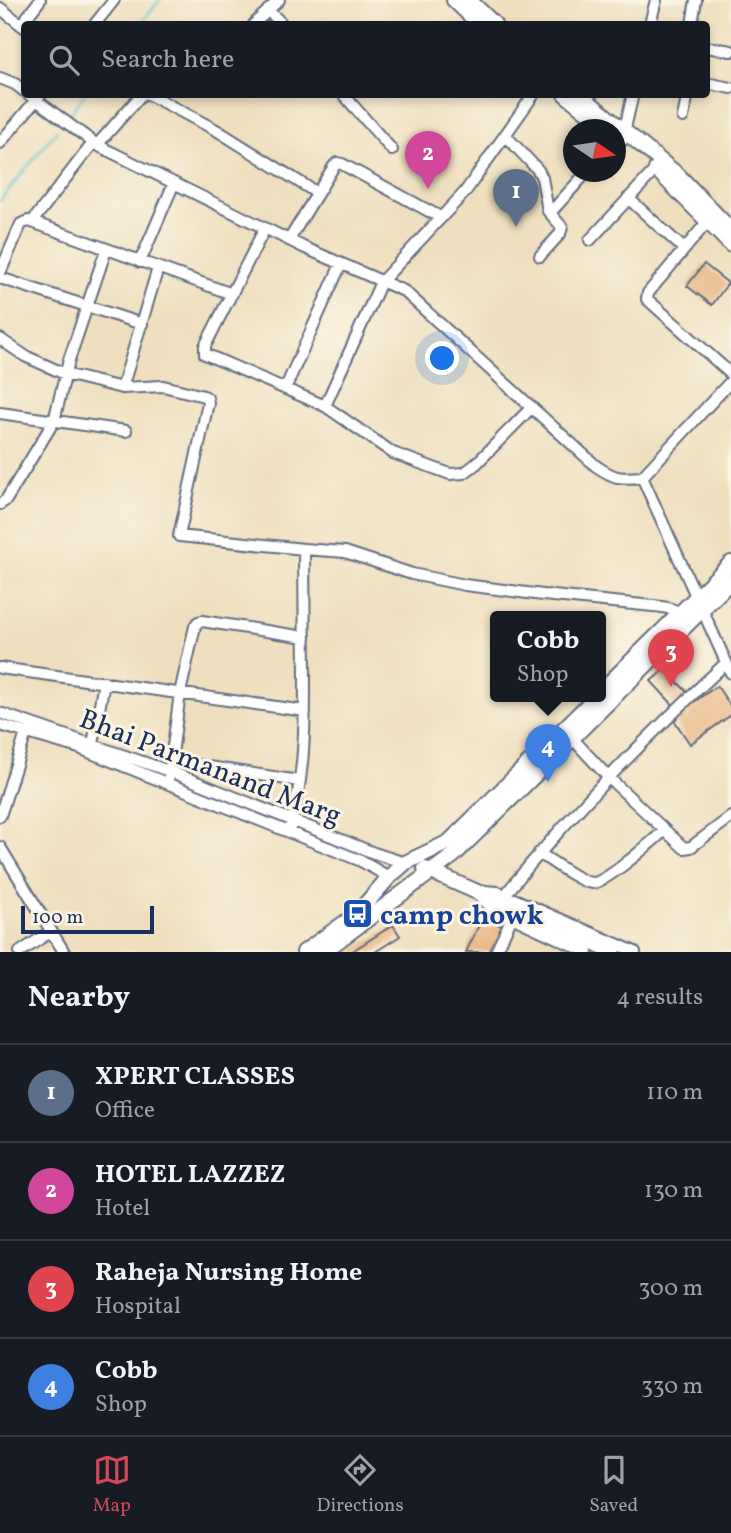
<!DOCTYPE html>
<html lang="en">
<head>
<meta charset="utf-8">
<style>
	:root { --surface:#171b24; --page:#242831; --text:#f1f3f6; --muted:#9ea1a6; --line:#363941; --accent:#d1495b }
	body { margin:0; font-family:Vollkorn,serif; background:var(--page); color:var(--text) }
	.compass { position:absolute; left:563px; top:119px; width:63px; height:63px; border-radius:50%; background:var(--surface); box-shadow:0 4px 10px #0003; rotate:103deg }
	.scale { position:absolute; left:21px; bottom:18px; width:133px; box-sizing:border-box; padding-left:7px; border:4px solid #1b2f5e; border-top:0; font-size:19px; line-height:24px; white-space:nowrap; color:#1b2f5e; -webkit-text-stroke:5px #fcf5e5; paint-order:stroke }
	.you { position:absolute; left:443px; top:359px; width:24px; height:24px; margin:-18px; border:5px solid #fff; border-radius:50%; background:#1a73e8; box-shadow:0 0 0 10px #1a73e833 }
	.badge { display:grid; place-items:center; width:46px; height:46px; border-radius:50%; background:var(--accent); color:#fff; font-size:23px; font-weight:700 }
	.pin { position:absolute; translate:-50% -58px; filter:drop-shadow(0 2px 4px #0008) }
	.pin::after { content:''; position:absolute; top:37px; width:24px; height:21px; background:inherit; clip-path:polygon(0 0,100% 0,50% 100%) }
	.popup { position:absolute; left:490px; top:611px; width:116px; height:91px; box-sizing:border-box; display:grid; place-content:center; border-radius:7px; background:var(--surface); filter:drop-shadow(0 2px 5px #0005); font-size:23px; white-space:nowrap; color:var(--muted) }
	.popup b { font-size:26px; color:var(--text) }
	.popup::after { content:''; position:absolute; left:50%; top:100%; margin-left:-14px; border:14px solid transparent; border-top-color:var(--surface) }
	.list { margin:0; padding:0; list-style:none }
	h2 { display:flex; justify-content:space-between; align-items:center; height:91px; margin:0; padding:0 28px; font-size:30px }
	h2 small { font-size:23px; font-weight:400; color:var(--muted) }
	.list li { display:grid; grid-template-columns:46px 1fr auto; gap:21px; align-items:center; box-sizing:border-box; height:98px; padding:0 28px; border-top:2px solid var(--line) }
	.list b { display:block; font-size:26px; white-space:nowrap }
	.list p { margin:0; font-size:23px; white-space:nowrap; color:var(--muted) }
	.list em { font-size:23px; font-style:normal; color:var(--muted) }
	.icon { flex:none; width:38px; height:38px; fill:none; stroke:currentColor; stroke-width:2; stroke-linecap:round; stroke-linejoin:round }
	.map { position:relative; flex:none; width:731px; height:952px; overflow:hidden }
	.search { position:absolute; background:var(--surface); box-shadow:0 4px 10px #0003; left:21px; right:21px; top:21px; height:77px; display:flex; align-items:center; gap:18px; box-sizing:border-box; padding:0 24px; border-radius:7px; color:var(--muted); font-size:26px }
	.sheet { height:483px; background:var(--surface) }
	nav { display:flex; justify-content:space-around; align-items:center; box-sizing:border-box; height:98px; border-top:2px solid var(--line); background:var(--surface); font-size:19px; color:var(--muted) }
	nav a { display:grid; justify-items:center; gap:4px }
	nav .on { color:var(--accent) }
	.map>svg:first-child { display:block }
</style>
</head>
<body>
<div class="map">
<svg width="731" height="952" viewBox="0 0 731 952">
	<rect width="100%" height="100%" fill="#fcf5e5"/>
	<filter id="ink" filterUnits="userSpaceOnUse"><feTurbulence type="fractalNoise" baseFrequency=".0143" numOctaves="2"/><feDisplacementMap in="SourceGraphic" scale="14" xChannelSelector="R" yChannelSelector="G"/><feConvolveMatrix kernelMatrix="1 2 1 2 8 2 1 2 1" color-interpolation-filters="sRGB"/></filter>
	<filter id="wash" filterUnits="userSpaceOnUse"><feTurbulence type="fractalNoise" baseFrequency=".00686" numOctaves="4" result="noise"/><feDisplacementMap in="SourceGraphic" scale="28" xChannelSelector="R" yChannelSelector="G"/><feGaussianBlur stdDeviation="1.57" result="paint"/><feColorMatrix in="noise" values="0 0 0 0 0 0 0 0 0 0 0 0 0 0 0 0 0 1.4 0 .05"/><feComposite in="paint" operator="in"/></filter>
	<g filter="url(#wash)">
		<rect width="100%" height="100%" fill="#efdfbe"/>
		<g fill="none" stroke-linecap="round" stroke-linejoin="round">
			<path stroke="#50bccb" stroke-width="2.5" d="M140,24l20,-24
				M66,119l19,-25
				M0,201l57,-71"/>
		</g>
		<g id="blocks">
			<path fill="#e9b887" d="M704,264l24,19 -16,22 -25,-19z
				M665,669l25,26 -14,13 -25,-27z
				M717,686l14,21v8l-41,29 -18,-27z
				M483,917l21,10 -12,25h-26z
				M393,925l7,11 -25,16h-24z"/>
		</g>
	</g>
	<g filter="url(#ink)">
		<use href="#blocks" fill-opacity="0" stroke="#656d80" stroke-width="2"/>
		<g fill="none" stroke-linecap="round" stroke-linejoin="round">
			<defs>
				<path id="minor" d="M0,8l24,19
					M268,10l14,14
					M95,24l19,-24
					M254,24l25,-24
					M650,24l6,-24
					M692,24l4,-24
					M21,25l19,-25
					M706,47l25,4
					M0,78l15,6 9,7
					M706,83l25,5
					M28,94l69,51 206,102 101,44 192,175c19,13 24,13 46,11l89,-96
					M148,94l70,37 99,62
					M343,94l49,56
					M683,117l5,-23
					M505,135l33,35 4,8 6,33 14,16 -2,7 -20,22
					M622,141l11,-47
					M0,143l41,-49
					M97,145l45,-51
					M628,198l56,51
					M550,213l37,-41
					M708,221l-60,72 -1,6 84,75
					M32,222l200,72
					M265,228l-60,118v8l120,52 68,47 57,21 14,-1 12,-9 56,-57
					M289,240l45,-74 3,-3 5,1 98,53
					M590,240l66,-71
					M140,262l34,-79
					M0,273l21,-49 7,-3 4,1 61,-79
					M0,278l142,46
					M0,339l25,17 40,18 57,14 41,-2 41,10 3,2 1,5 -29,133 125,13
					M122,388l36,-120
					M285,389l56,-125
					M325,406l56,-124 84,-90 69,-98
					M0,413l126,18
					M642,477l89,196
					M0,504l6,-4 48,-79 15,-61 37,-110
					M0,668l305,43
					M0,713l169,58 205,82 31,10
					M0,725l79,23 280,112 30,17
					M572,738l37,40 75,70 7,-1 40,-30
					M93,744l11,-62
					M171,761l128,20
					M169,777l11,-84 15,-67 3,-4 4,-1 103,16
					M0,816l26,-83
					M289,832c15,-49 16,-103 16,-154 0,-43 -1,-86 -1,-129l41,3 67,22 53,11 78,10 110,11c12,1 23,2 31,12
					M0,847l64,105
					M539,853c11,7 42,30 53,30 14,0 59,-41 72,-52
					M505,895c66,-82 143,-160 221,-232
					M20,952l30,-20
					M496,952l16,-35
					M587,952l-95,-44 -10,-9 -4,-7 7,-1 13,1 137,60"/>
				<path id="major" d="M454,0l25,24
					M469,0l25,24
					M565,94l21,17
					M579,94l100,82 52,54
					M656,169l75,76
					M600,692l131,-129
					M425,869l188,83
					M304,952l53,-38 32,-37 16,-14 44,-21 148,-146
					M323,952l131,-97 277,-274"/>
			</defs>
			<use href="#minor" stroke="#656d80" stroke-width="14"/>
			<use href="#major" stroke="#656d80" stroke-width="18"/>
			<use href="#minor" stroke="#fff" stroke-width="10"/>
			<use href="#major" stroke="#fff" stroke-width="14"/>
		</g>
	</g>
	<defs>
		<symbol id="bus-square" viewBox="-11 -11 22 22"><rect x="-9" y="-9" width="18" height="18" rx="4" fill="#1a4fb4" stroke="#fcf5e5"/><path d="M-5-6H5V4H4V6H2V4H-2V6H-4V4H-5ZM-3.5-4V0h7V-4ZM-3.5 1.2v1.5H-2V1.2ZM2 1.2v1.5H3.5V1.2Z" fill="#fff"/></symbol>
	</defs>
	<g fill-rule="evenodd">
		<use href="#bus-square" x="340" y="896" width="35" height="35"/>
	</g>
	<g text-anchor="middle" stroke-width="6" stroke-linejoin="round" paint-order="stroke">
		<g font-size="28" fill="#1b2f5e" stroke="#fcf5e5">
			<text transform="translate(211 766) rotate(21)" y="10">Bhai Parmanand Marg</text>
		</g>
		<g font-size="28" font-weight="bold" fill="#164399" stroke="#fcf5e5" text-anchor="start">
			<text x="380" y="924">camp chowk</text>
		</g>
	</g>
</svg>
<svg class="compass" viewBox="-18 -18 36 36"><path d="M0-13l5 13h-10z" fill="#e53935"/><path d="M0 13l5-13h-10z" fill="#9ea1a6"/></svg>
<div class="scale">100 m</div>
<div class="you"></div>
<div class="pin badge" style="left:516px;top:227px;background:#5c6f8a">1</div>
<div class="pin badge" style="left:428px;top:189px;background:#d1479c">2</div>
<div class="pin badge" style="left:671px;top:687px;background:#e0444e">3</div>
<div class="pin badge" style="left:548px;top:782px;background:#3f7fe0">4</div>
<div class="popup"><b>Cobb</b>Shop</div>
<div class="search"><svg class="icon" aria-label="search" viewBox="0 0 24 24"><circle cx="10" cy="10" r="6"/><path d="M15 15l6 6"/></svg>Search here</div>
</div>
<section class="sheet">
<h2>Nearby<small>4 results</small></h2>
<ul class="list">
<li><span class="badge" style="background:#5c6f8a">1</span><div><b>XPERT CLASSES</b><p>Office</p></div><em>110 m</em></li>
<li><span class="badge" style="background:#d1479c">2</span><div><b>HOTEL LAZZEZ</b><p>Hotel</p></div><em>130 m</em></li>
<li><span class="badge" style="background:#e0444e">3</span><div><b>Raheja Nursing Home</b><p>Hospital</p></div><em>300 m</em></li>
<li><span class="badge" style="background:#3f7fe0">4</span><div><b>Cobb</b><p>Shop</p></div><em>330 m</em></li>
</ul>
</section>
<nav>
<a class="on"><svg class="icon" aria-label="map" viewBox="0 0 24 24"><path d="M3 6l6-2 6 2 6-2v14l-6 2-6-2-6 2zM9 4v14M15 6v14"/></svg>Map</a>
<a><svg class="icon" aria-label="directions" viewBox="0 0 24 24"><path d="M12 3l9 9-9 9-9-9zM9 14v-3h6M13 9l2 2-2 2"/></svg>Directions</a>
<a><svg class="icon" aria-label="saved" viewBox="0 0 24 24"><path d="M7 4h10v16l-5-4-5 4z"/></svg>Saved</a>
</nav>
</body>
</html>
